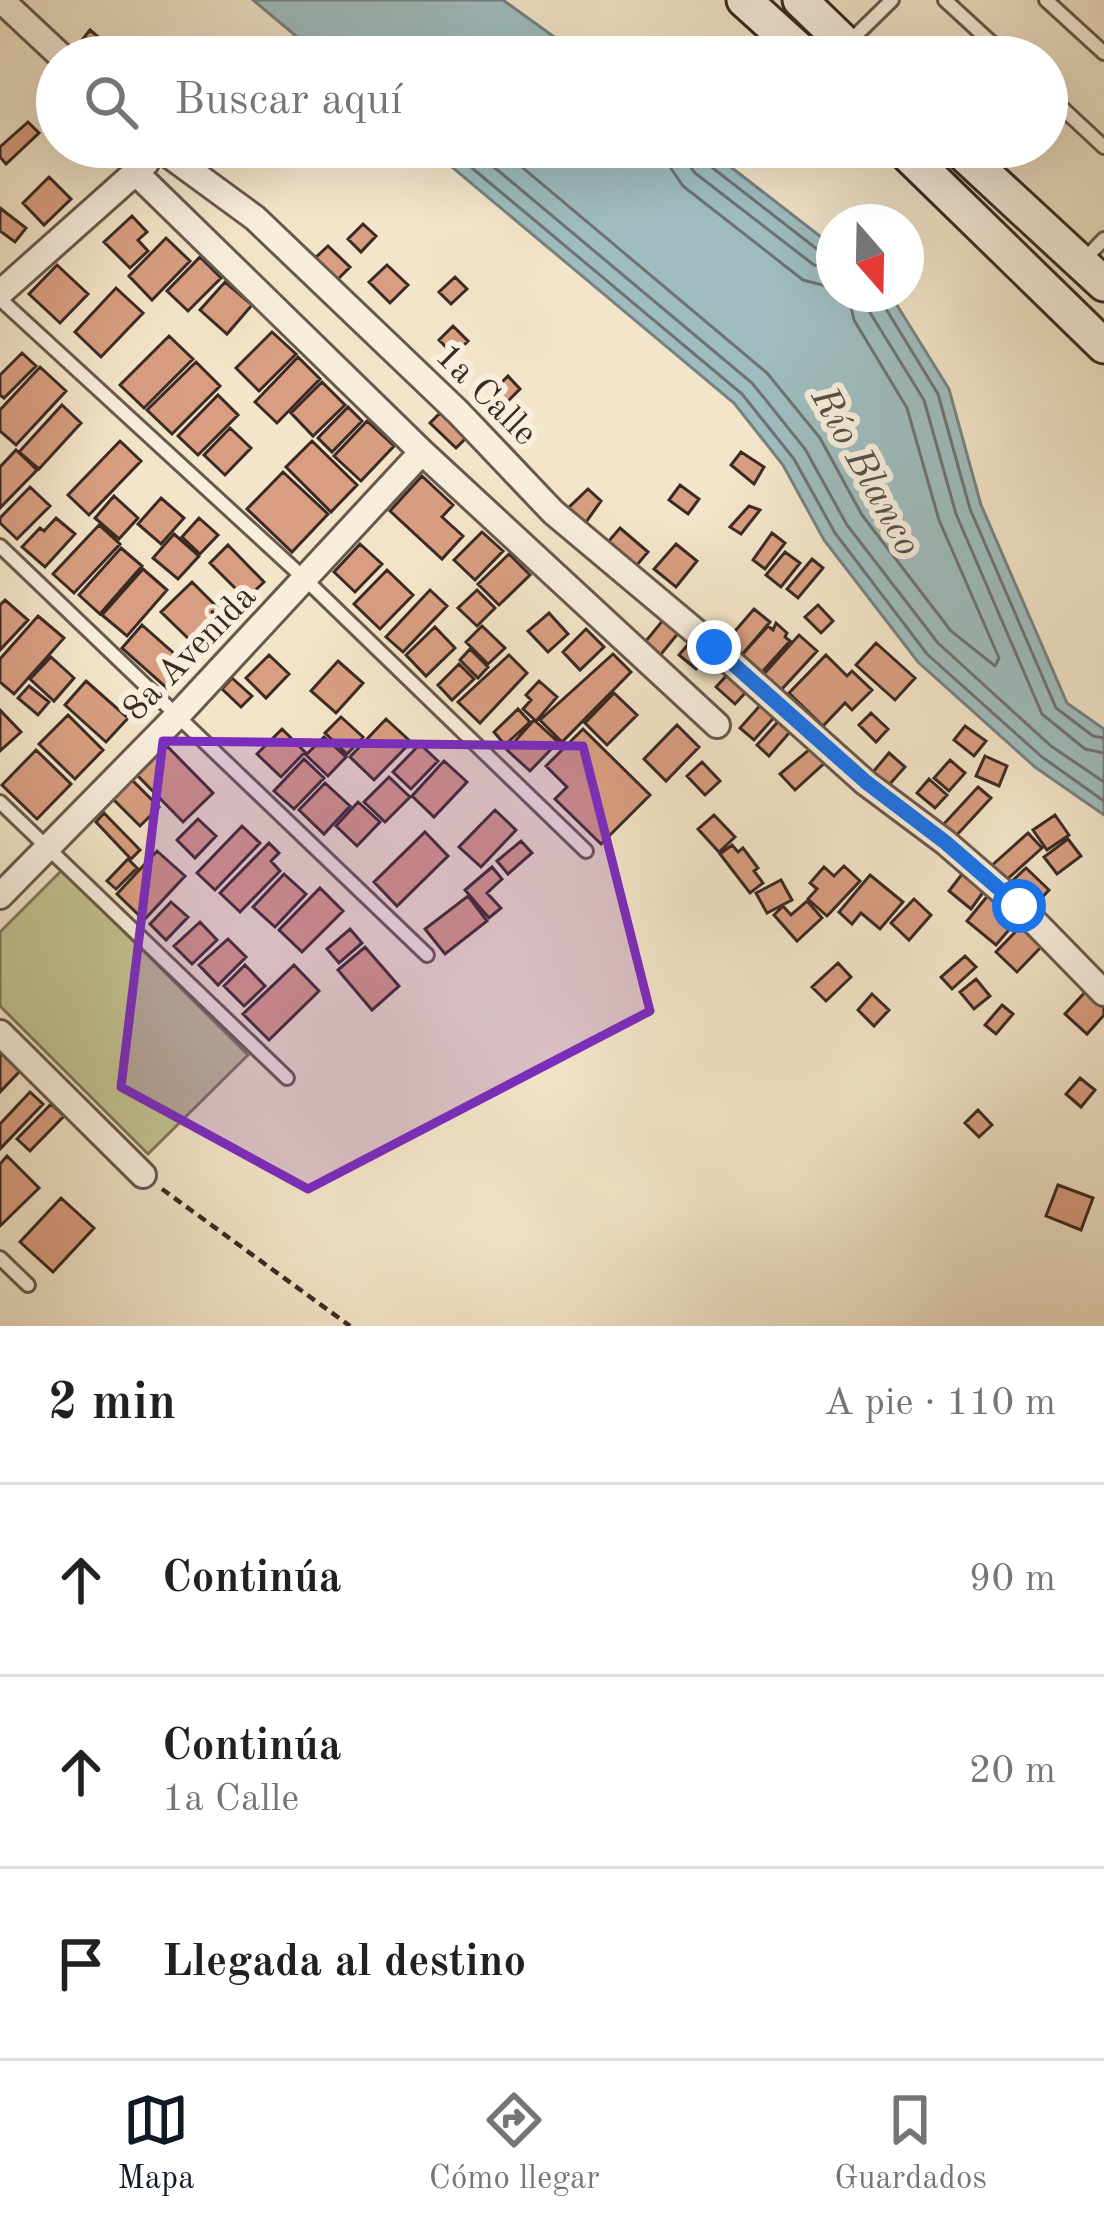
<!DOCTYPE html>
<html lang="es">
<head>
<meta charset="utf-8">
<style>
	:root { --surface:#fff; --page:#f2f2f2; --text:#202124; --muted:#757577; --line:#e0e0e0; --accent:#111827 }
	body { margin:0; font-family:"Old Standard TT",serif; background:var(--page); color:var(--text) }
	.compass { position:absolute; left:816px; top:204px; width:108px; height:108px; border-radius:50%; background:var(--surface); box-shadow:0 12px 48px #0002; rotate:160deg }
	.stop { position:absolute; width:36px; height:36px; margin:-27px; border:9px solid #1a73e8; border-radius:50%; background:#fff }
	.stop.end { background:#1a73e8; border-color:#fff; box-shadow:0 3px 12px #0008 }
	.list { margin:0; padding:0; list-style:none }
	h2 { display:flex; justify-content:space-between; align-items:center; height:156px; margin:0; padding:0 48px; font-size:51px }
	h2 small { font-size:39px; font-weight:400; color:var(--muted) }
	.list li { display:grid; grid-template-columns:78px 1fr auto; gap:36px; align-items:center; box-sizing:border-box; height:192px; padding:0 48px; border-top:3px solid var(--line) }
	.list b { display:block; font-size:45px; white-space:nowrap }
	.list p { margin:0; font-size:39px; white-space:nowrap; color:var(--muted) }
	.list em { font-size:39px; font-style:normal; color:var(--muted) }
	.icon { flex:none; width:66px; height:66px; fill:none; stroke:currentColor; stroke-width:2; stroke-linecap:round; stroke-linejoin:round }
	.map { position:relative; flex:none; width:1104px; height:1326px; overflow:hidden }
	.search { position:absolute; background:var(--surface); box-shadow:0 12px 48px #0002; left:36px; right:36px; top:36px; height:132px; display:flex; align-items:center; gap:30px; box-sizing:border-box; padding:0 42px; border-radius:66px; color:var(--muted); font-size:45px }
	.sheet { height:732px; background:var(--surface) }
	nav { display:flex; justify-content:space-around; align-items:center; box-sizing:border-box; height:168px; border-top:3px solid var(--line); background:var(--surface); font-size:33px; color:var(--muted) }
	nav a { display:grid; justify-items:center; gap:6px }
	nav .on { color:var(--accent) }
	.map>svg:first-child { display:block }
</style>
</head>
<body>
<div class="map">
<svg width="1104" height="1326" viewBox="0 0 1104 1326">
	<rect width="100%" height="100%" fill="#f3e5c9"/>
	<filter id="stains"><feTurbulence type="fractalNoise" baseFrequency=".00167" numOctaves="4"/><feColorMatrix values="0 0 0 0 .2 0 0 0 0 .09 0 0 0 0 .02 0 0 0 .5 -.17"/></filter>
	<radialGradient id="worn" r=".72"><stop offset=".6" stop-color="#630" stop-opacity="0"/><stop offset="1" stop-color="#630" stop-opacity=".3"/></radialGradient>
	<path fill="#c2c291" stroke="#7e765a" stroke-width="3" d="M62,870l186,185 -100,99 -148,-148v-74z"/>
	<path fill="#9fbdbf" stroke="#778281" stroke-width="3" d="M253,0h250l79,57h-261z
		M428,147h277l129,100v47h56l59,95 32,116 86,198 37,26v86l-69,-48 -117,-105 -94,-122 -41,-75 -49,-62z"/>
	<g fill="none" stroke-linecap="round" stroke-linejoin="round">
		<path stroke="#6d7472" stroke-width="3" d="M447,147l295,247 52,65 41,74 92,121 115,103 62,44
			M470,147l282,236 53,66 42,76 91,118 113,103 53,36
			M498,147l269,226 53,65 42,77 89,116 44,35 4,-8 -60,-138 -32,-112 -53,-88 -6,-26
			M667,147l3,20 13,19 120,94 31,8
			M685,147l1,14 9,12 119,92 20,5
			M700,147l5,15 117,91 12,2
			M866,294l3,17 55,89 32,114 86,200 43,35 19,4
			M881,294l2,10 55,90 32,115 86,199 37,28 11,2"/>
	</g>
	<path fill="#d99e81" stroke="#3b2a24" stroke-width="3" d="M90,30l19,16 -9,11h-8l-14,-12z
		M28,122l11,11 -33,31 -6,-7v-10z
		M49,177l22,22 -27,26 -21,-22z
		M0,208l26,20 -11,14 -15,-11z
		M132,216l15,16 -9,8 10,11 -18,17 -26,-26z
		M363,224l13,12 -15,16 -13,-13z
		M166,238l24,23 -38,39 -23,-24z
		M328,246l22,21 -14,14 -22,-22z
		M200,257l21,21 -33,33 -21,-20z
		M57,265l31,29 -28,29 -31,-29z
		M387,265l21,20 -18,18 -21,-21z
		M455,277l12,12 -16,15 -12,-12z
		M225,282l27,23 -25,29 -27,-24z
		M116,288l27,25 -42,44 -26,-25z
		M453,326l15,15 -14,14 -15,-15z
		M272,332l24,22 -37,37 -23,-23z
		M169,336l24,23 -49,49 -24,-23z
		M22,353l14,13 -32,32 -4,-3v-20z
		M298,357l22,22 -43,44 -22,-21z
		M196,362l24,24 -48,48 -25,-24z
		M40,367l26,24 -50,54 -16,-14v-21z
		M508,376l12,13 -17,17 -12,-13z
		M322,382l23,23 -32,31 -22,-23z
		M218,395l20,20 -40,40 -20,-19z
		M62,405l19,18 -42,46 -20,-17z
		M348,407l14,14 -30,31 -14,-14z
		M440,413l26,25 -10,10 -26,-25z
		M367,421l27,25 -33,35 -27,-25z
		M230,428l21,20 -26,27 -21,-20z
		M120,441l21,20 -52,54 -21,-20z
		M312,441l45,44 -26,27 -45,-45z
		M16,450l21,20 -37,38v-41z
		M741,452l23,15 -10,17 -23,-19z
		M283,472l45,42 -36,38 -45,-43z
		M422,476l31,29 -11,12 21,19 -21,23 -52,-48z
		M680,485l19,14 -11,15 -19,-14z
		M30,487l20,19 -33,33 -17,-16v-5z
		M588,489l13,12 -17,24 -17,-16z
		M114,496l24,22 -19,21 -24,-21z
		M161,498l23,20 -23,26 -23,-20z
		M749,506l11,4 -19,24 -11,-7z
		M56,518l19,16 -30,33 -23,-20 18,-19 4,3z
		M199,518l19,17 -18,19 -18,-17z
		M99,525l21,19 -46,49 -21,-19z
		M620,528l28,24 -12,14 -28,-24z
		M482,532l21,19 -28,29 -21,-20z
		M772,533l13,10 -20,26 -12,-9z
		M174,534l25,22 -21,23 -25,-21z
		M360,544l22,20 -27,28 -21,-20z
		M676,544l21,17 -21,26 -22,-18z
		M228,545l36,37 -18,17 -36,-36z
		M121,548l21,18 -42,48 -21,-19z
		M785,552l15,11 -19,24 -15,-12z
		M509,554l21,21 -31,30 -21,-21z
		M812,559l11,9 -25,30 -11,-9z
		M143,569l24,21 -40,46 -25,-21z
		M387,570l26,25 -33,34 -26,-25z
		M192,582l33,33 -30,30 -34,-33z
		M430,590l17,16 -44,46 -17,-15z
		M477,590l18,18 -18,18 -19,-18z
		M5,600l23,20 -28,30v-45z
		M818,605l15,16 -12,12 -16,-16z
		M754,609l16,13 -30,35 -17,-12z
		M549,613l19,21 -20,18 -20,-21z
		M38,616l26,22 -50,56 -14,-12v-23z
		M664,619l16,12 -23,28 -16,-12z
		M776,623l11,10 -2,4 5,4 -28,31 -6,-1 -16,-14 28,-31 5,4z
		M142,625l45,40 -20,23 -45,-40z
		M482,626l23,22 -17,16 -22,-22z
		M435,627l20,21 -29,28 -20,-21z
		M586,629l18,18 -24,23 -17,-18z
		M799,635l18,16 -36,39 -17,-16z
		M690,642l17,14 -11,13 -17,-14z
		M876,643l39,35 -20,22 -39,-35z
		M470,649l18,18 -10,11 -18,-18z
		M613,654l18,18 -69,70 -22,-22z
		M269,655l20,19 -23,24 -20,-20z
		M509,655l18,18 -47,50 -22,-21z
		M826,655l21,21 5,-5 20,19 -20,20 -7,-7 -22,23 -34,-33z
		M51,657l23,21 -20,23 -24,-22z
		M338,661l25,22 -27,30 -25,-22z
		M459,664l15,15 -22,21 -14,-15z
		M727,675l19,17 -11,12 -19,-17z
		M232,678l20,18 -11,11 -19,-18z
		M86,681l42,37 -22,24 -41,-37z
		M539,681l18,16 -21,24 -13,-12 8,-9 -5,-5z
		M29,686l20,16 -11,13 -20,-17z
		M614,693l23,22 -30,30 -22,-22z
		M764,701l14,12 -24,27 -14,-12z
		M518,709l12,13 -25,23 -11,-13z
		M0,710l21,22 -21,19z
		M871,713l17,16 -12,13 -17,-17z
		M68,715l35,35 -28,29 -36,-35z
		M784,715l12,10 -27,31 -12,-11z
		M341,717l22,20 -16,17 -22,-21z
		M386,719l25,23 -37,38 -24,-23z
		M534,720l24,22 -28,29 -23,-21z
		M677,725l22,22 -33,34 -22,-22z
		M965,726l21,15 -12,15 -20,-16z
		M282,729l23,23 -24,25 -24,-23z
		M583,729l67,66 -49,49 -46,-45 12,-12 -21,-21z
		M324,737l22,20 -18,19 -22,-21z
		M420,744l18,17 -27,28 -18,-17z
		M816,744l13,15 -34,31 -15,-16z
		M167,746l46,47 -30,29 -46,-47z
		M36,750l35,34 -34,35 -35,-34z
		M889,753l16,14 -16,18 -16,-13z
		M985,756l22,10 -8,20 -23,-10z
		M304,759l20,19 -30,31 -20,-18z
		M950,760l15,13 -16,18 -15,-13z
		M444,761l23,21 -33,35 -22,-21z
		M702,762l18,19 -15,14 -18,-19z
		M389,777l21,20 -25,25 -21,-20z
		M929,779l18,16 -12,13 -18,-15z
		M132,780l27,27 -19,19 -27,-27z
		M325,783l25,23 -26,28 -25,-24z
		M978,787l13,11 -36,39 -13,-11z
		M358,802l22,20 -23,24 -21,-20z
		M495,810l21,20 -35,37 -22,-20z
		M104,813l36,37 -9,9 -35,-37z
		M714,815l21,22 -16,15 -21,-23z
		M1055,815l14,20 -22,15 -14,-20z
		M198,819l18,17 -21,22 -18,-18z
		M242,826l18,17 -45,47 -18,-17z
		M425,832l23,24 -51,50 -23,-24z
		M1028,833l14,15 -39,35 -14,-15z
		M1068,839l13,17 -24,18 -13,-17z
		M521,841l11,12 -24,21 -11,-13z
		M269,843l10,10 -8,8 9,10 -40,41 -20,-19z
		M732,845l6,7 5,-4 15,20 -4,3 9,12 -13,10 -30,-39z
		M157,851l28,25 -41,44 -27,-26z
		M128,859l9,9 -21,21 -9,-8z
		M844,866l16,15 -33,35 -19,-17 9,-10 -7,-6 14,-16 10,9z
		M492,867l10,12 -15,14 14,15 -12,10 -24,-28z
		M1026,868l23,22 -15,16 -24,-23z
		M284,874l22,20 -31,33 -22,-20z
		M962,874l22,17 -13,18 -22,-18z
		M870,875l33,27 -23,27 -19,-16 -9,11 -13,-12z
		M781,880l11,20 -25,13 -11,-20z
		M320,888l23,23 -41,41 -23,-22z
		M990,893l29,25 -23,27 -29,-24z
		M468,896l19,25 -42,33 -20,-25z
		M914,899l17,16 -22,25 -18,-17z
		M807,901l15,17 -25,23 -23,-26 9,-9 8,9z
		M171,902l17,15 -22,23 -16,-16z
		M200,922l17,18 -25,24 -18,-18z
		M1020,927l21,20 -24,25 -21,-20z
		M350,929l12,14 -23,20 -12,-14z
		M228,939l18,18 -28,28 -19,-20z
		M365,947l34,39 -27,24 -34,-40z
		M965,956l11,11 -24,22 -11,-12z
		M838,963l13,14 -25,24 -14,-14z
		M245,965l20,21 -21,20 -20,-20z
		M294,965l25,26 -50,49 -26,-26z
		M976,979l14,17 -16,13 -14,-17z
		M1086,991l18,15v9l-17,19 -22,-20z
		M872,994l17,16 -15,16 -16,-16z
		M1002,1005l11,9 -17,20 -11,-9z
		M0,1052l20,19 -20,21z
		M1080,1078l15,12 -14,17 -15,-13z
		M30,1092l13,12 -43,45v-25z
		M51,1104l13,12 -34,35 -13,-12z
		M978,1110l14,15 -13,12 -14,-14z
		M7,1156l32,32 -39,38v-62z
		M1058,1185l35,13 -12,32 -35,-14z
		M61,1198l33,30 -41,44 -33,-30z"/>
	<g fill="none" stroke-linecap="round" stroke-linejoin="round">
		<defs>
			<path id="lane" d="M945,0l62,57
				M1046,0l58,53
				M847,44l45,-44
				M1047,94l57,53
				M1082,262l22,-23
				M0,299l306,281 280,271
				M0,546l427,409
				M0,802l287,276
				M0,1258l28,27"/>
			<path id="street" d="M1,0l61,57
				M158,147l97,71 203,194 95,100 161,135 152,136 79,59 74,64 85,87
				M136,173l286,279 295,273
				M0,293l146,-130
				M0,896l177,-180 245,-264
				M0,1033l143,142"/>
			<path id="secondary" d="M744,0l63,57
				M800,0l59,57
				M900,147l204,199
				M956,147l148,137"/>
		</defs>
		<use href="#lane" stroke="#69594d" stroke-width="18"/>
		<use href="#street" stroke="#69594d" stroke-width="30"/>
		<use href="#secondary" stroke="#3b2a24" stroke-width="39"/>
		<path stroke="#3b2a24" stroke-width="4.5" stroke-dasharray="9 6" stroke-linecap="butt" d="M162,1189l188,137"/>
		<use href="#lane" stroke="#f7eedc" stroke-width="12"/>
		<use href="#street" stroke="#f7eedc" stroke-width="24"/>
		<use href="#secondary" stroke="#f7eedc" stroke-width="33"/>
	</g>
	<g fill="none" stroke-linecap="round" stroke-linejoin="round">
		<path stroke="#1a73e8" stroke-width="15" d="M714,647l152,135 79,60 74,64"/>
	</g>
	<path fill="#7b2cbf" fill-opacity="0.2" stroke="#7b2cbf" stroke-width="9" stroke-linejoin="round" d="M163,741l420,5 67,265 -342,178 -187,-102z"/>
	<g text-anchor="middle" stroke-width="12" stroke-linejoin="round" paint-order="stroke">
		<g font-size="36" fill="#3b2a24" stroke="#f7eedc">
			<text transform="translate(488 393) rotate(45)" y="13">1a Calle</text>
			<text transform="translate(188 651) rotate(-46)" y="13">8a Avenida</text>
		</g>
		<g font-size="39" font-style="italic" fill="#544f4b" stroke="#f7eedc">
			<text transform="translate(868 470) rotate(61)" y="14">Río Blanco</text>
		</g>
	</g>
	<rect width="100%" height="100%" filter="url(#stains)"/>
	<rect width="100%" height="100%" fill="url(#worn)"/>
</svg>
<svg class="compass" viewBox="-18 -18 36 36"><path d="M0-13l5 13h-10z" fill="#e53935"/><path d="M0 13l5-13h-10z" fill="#757577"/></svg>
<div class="stop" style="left:1019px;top:906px"></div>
<div class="stop end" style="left:714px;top:647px"></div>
<div class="search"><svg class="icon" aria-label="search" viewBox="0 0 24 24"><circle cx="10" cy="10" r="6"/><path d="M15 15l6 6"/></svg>Buscar aquí</div>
</div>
<section class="sheet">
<h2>2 min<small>A pie · 110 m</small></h2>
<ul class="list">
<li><svg class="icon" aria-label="ahead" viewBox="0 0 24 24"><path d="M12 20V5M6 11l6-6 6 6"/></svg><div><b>Continúa</b></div><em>90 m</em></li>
<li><svg class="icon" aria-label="ahead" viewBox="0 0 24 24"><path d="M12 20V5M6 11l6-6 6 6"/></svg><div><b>Continúa</b><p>1a Calle</p></div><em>20 m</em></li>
<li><svg class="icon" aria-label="arrive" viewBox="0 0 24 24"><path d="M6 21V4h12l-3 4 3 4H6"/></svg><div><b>Llegada al destino</b></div></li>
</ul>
</section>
<nav>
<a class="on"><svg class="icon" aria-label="map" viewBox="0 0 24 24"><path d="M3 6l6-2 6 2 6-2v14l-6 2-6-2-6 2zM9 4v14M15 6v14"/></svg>Mapa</a>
<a><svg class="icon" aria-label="directions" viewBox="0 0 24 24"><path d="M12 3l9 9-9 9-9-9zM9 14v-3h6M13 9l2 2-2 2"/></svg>Cómo llegar</a>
<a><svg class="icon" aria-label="saved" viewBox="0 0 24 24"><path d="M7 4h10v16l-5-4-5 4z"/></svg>Guardados</a>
</nav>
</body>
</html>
